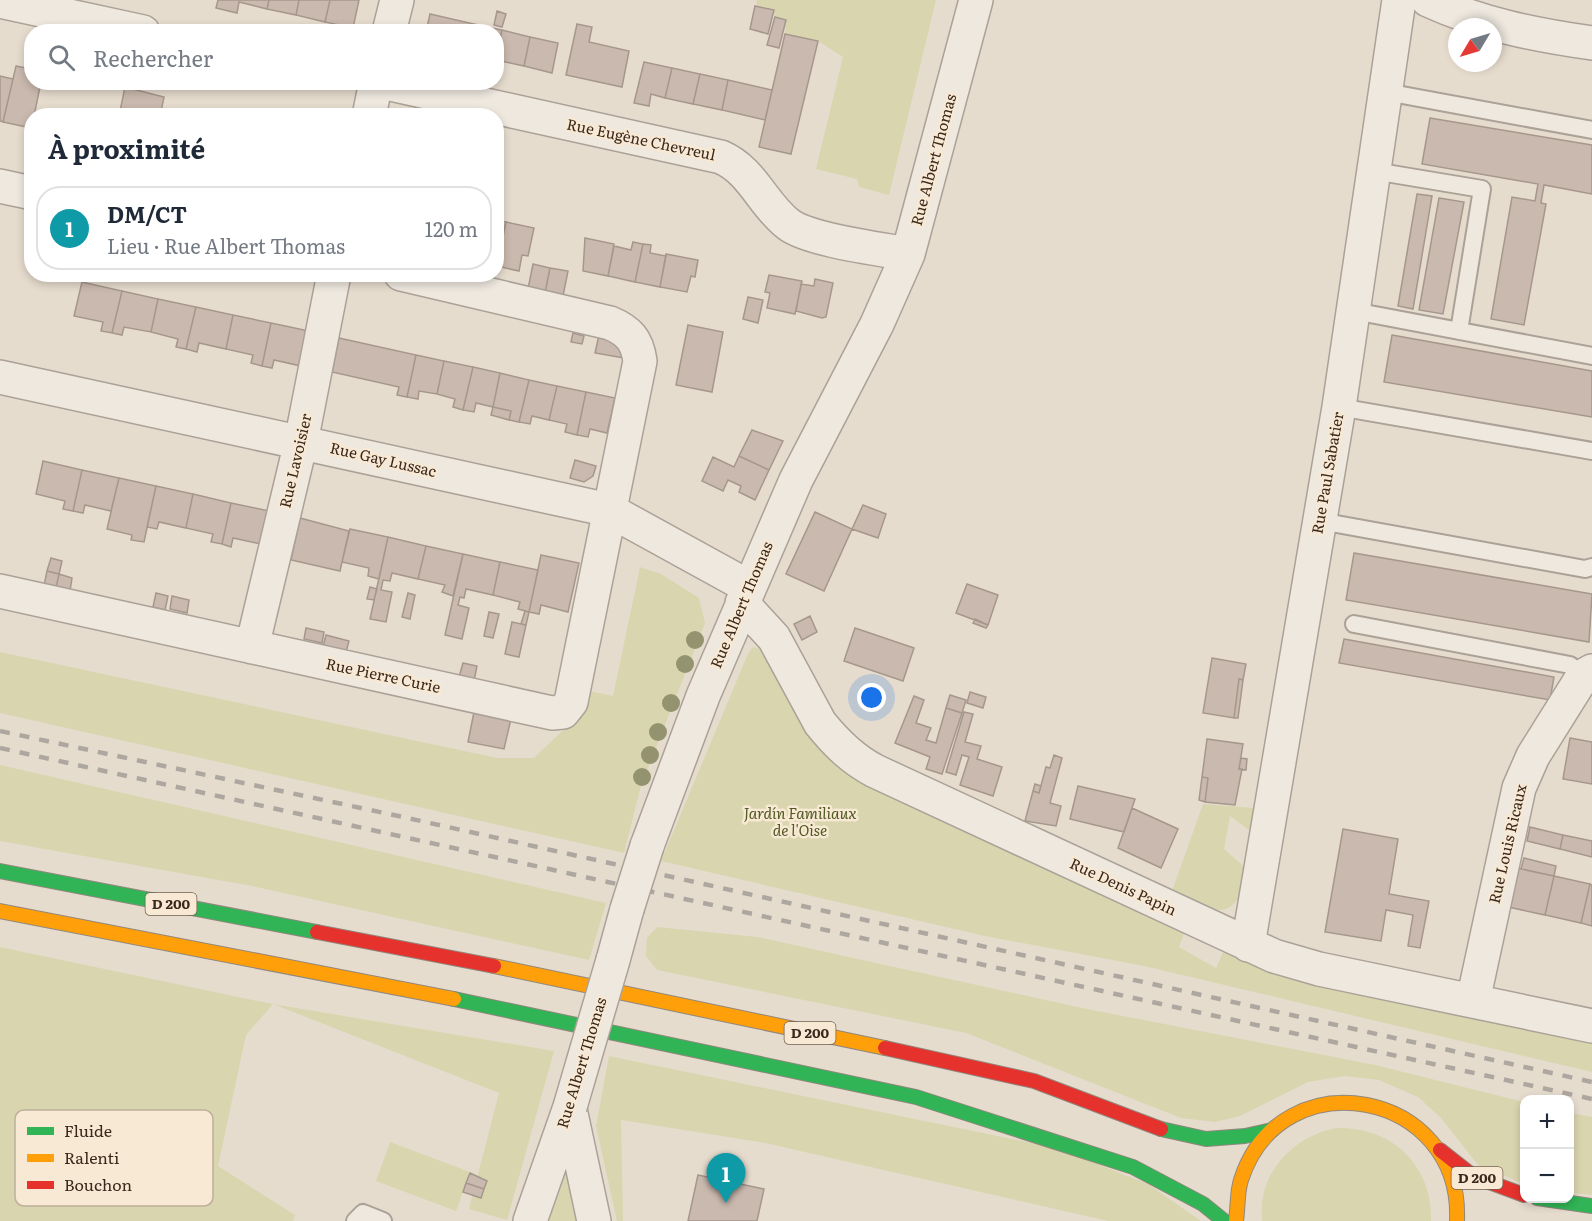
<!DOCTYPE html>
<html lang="fr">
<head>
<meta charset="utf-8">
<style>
	:root { --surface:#fff; --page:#f6f6f7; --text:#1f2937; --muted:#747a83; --line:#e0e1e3; --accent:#2563eb }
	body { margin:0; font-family:Literata,serif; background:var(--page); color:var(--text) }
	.controls { position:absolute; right:18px; bottom:18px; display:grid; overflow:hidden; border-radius:12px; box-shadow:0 3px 9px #0003 }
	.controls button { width:54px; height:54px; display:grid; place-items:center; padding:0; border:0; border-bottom:2px solid var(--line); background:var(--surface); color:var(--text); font:30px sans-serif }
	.compass { position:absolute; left:1448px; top:18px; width:54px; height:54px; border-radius:50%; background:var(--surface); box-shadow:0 3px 9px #0003; rotate:232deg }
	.you { position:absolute; left:872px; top:698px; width:21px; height:21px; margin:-15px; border:4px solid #fff; border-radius:50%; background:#1a73e8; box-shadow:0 0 0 9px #1a73e833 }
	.badge { display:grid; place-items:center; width:39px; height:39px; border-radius:50%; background:var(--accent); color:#fff; font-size:20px; font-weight:700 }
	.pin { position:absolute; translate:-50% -50px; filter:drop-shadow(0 2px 3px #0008) }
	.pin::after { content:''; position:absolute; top:32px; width:21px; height:18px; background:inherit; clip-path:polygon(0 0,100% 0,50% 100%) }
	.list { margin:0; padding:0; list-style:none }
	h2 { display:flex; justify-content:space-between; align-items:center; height:78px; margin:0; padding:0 24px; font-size:26px }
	h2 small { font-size:20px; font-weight:400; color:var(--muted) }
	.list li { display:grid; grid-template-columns:39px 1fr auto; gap:18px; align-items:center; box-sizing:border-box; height:84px; margin:0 12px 12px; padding:0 12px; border:2px solid var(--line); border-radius:24px }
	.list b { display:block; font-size:22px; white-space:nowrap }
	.list p { margin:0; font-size:20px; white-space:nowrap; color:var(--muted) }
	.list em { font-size:20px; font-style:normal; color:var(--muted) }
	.icon { flex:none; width:33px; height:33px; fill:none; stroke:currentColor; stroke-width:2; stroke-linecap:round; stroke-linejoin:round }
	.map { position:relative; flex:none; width:1592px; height:1221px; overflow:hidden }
	.search { position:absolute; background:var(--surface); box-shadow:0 3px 9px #0003; left:24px; top:24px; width:480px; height:66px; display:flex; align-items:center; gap:15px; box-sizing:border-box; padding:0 21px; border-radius:24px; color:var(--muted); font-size:22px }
	.panel { position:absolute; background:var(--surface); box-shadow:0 3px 9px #0003; left:24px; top:108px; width:480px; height:174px; border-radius:24px }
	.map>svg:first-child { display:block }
</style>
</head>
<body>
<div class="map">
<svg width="1592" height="1221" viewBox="0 0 1592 1221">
	<rect width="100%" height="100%" fill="#e6dcce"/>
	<path fill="#d9d5af" d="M757,0h179l-47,195 -30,-8 -2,-8 -41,-10 27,-112 -25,-16 -33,-7 1,-14 -11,-3 -1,-7 -18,-4z
		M640,567l21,7 38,24 6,25 -64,163 -17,67 -624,-140v-61l497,106h37l47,-45 8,-22 24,5z
		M753,647l10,3 38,75 47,48 337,158 -6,16 37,21 9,-20 367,92v32l-448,-106 -159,-30 -324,-75 87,-207z
		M0,765l606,138 -17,57 -337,-74 -252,-45z
		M1203,804l51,4 -1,25 -23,-17 -6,33 25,22c-15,57 -35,39 -78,23z
		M657,927l101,10 324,71 293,57 149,37v82l-46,-19 -37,-47 -23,-21 -39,-17 -35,-4 -36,6 -68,34 -25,6 -34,-4 -215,-85 -309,-63 -11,-14 1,-18z
		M0,947l272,57 282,47 -47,169 -38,-11 30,-116 -226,-89 -27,31 -28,131 77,49 -2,6h-293z
		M609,1056l447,92 92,36 53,37h-93l-343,-78 -144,-23 2,101h-6l-21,-95z
		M1570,1113l22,4v78l-22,-2z
		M1336,1128c55,-2 97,37 95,93h-169c-5,-47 30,-84 74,-93z
		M390,1142l80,30 -14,39 -80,-30z
		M568,1166l16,55h-35z"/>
	<path fill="#cab9ae" stroke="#a6978d" stroke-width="1.5" d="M218,0h51l-2,9 -28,-7 -2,11 -21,-5z
		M269,0h30l-3,15 -29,-6z
		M299,0h31l-5,22 -29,-7z
		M330,0h29l-6,28 -28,-6z
		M755,6l19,4 -6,24 -18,-5z
		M497,11l9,3 -4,13 -8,-2z
		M430,14l44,10 -2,8h-46z
		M775,17l11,3 -7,28 -12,-3z
		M474,24l28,6 -6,24v-22h-24z
		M577,24l15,3 -3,15 40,9 -7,36 -56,-12z
		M502,30l28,7 -6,29 -28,-6z
		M785,34l33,7 -27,113 -32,-7z
		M530,37l28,6 -6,30 -28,-7z
		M644,62l28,6 -7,30 -14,-4 -2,12 -15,-3z
		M16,66l16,3v13h9l-7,34h-2l-1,12 -28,-6z
		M672,68l28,6 -7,30 -28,-6z
		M700,74l28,6 -6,30 -29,-6z
		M0,76l13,3 -10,43 -3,-1z
		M728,80l44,10 -7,30 -43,-10z
		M125,87l39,10 -4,19h-41z
		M1430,118l162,27v49l-48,-9 -3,18 5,1 -22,121 -33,-6 21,-122 23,4 3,-17 -116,-20z
		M1417,194l15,2 -19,113 -15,-3z
		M1439,198l25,4 -21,112 -24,-4z
		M496,220l10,2 -6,29 -4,-1z
		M506,222l28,6 -6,28 -6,-1 -3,16 -23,-5z
		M585,238l29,6 -6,32 -25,-5z
		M633,242l10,2 -8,38 -27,-6 6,-30 17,4z
		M643,244l8,1 -1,8 16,3 -6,31 -25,-5z
		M666,254l32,6 -3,17 -4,-1 -4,16 -27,-5z
		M533,264l17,4 -5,25 -17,-4z
		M550,268l18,3 -5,25 -18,-3z
		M769,275l33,6 -7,33 -28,-6 3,-15 -5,-1z
		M815,279l18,4 -7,34 -4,1 -26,-7 5,-27 13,2z
		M82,282l40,9 -10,42 -11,-2 2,-9 -29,-6z
		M122,291l36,8 -7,33 -27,-5 -2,8 -10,-2z
		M748,297l15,3 -5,23 -15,-4z
		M158,299l38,8 -10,42 -10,-2 2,-8 -27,-7z
		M196,307l37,8 -7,34 -27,-6 -2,9 -11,-3z
		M233,315l38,8 -9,43 -11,-3 2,-8 -27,-6z
		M271,323l38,8 -8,35 -27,-6 -2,8 -10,-2z
		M688,325l35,7 -11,60 -36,-7z
		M573,333l11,3 -2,8 -11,-2z
		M599,335l21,10 4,13 -29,-5z
		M1392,335l200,36v46l-208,-35z
		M339,338l77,17 -9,42 -10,-2 2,-8 -67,-15z
		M416,355l28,6 -7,33 -18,-3 -1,8 -11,-2z
		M444,361l29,6 -10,43 -10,-3 2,-8 -18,-5z
		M473,367l27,6 -7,34 -17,-4 -2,9 -11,-2z
		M500,373l29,7 -10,42 -10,-2 2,-9 -18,-4z
		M529,380l28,6 -8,34 -17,-4 -2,8 -11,-2z
		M557,386l29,6 -9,43 -12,-3 2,-8 -18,-4z
		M586,392l29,6 -8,35 -17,-4 -2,8 -11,-2z
		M493,407l18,4 -2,9 -18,-5z
		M752,430l31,11 -14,29 -30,-14z
		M739,456l30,14 -14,30 -16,-8 2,-6 -13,-6 -5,11 -21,-10 11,-24 21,10z
		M575,460l21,6 -3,10 -9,6 -14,-4z
		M43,461l39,9 -9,41 -10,-2 2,-8 -29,-7z
		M82,470l37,8 -8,33 -26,-6 -2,8 -10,-2z
		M119,478l37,8 -12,56 -13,-2 1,-5 -25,-6z
		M156,486l37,8 -7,34 -27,-6 -2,7 -10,-2z
		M193,494l38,9 -9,41 -11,-2 2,-8 -27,-6z
		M231,503l38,8 -8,33 -28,-6 -2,9 -9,-3z
		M863,505l23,9 -8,24 -26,-9z
		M815,512l37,17 -28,62 -38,-17z
		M300,518l49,13 -9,40 -49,-11z
		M350,529l38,8 -9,42 -11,-3 1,-8 -27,-6z
		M388,537l38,9 -8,33 -26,-6 -2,8 -7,-1 -2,10 11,2 -6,30 -16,-3z
		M426,546l37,8 -10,42 -11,-4 3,-7 -27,-6z
		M1354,553l238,41 -3,48 -243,-42z
		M463,554l37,8 -7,33 -27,-6 -2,9 -4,-1 -2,8 11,3 -7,31 -17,-4z
		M541,555l38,8 -11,49 -27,-7 -2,9 -10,-2z
		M51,558l11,3 -3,13 -12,-3z
		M500,562l38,8 -9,42 -11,-3 2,-7 -27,-7z
		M47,571l12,3 -3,14 -12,-2z
		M59,574l13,4 -2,13 -14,-3z
		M967,584l31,11 -10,30 -32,-12z
		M370,587l7,2 -3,11 -7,-1z
		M156,593l12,3 -3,14 -12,-3z
		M408,593l7,2 -5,24 -8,-2z
		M172,596l17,4 -2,13 -17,-4z
		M525,611l4,1 -3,13 -5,-1z
		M489,612l10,2 -6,24 -9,-2z
		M810,616l7,16 -15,8 -8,-16z
		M975,619l13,6 -2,3 -13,-5z
		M512,622l14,3 -7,32 -14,-3z
		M306,628l18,4 -2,11 -18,-4z
		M855,628l59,20 -11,33 -59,-20z
		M326,635l23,6 -3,11 -23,-5z
		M1344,639l210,38 -4,23 -211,-37z
		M1212,658l34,6 -3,16 -4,-1 -5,39 -31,-5z
		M463,663l14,3 -3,15 -15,-4z
		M1239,679l4,1 -5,38h-4z
		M970,692l16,5 -3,11 -16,-5z
		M950,695l16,5 -4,13 -16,-5z
		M914,696l10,4 -8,23 15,5 -5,12 10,3 10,-35 16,5 -20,61 -16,-5 4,-12 -35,-14z
		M476,702l37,8 -9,39 -36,-7z
		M964,712l9,2 -8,28 16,4 -4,13 25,8 -9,29 -33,-11 9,-28 -7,-2 -6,20 -10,-3z
		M1570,738l22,4v42l-29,-5z
		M1207,739l36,5 -4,25h3l-7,36 -30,-3 3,-24 -6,-1z
		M1054,755l8,3 -12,45 11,3 -5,20 -31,-5 8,-30 6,2 7,-26 4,1z
		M1241,758l6,1 -1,11 -7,-1z
		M1202,777l6,1 -3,24 -6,-2z
		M1035,784l6,2 -2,7 -6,-2z
		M1078,786l57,13 -11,33 -54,-13z
		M1132,808l46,21 -17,39 -43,-20z
		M1530,827l33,8 -3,14 -33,-8z
		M1343,829l55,10 -9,55 40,7 -9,47 -12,-2 5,-31 -27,-5 -5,31 -56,-9z
		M1563,835l29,6v16l-32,-8z
		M1524,858l32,8 -2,10 -33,-7z
		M1517,868l37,8 -9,39 -37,-8z
		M1554,876l36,8 -9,39 -36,-8z
		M1590,884l2,1v41l-11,-3z
		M470,1173l17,8 -3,8 -18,-6z
		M698,1175l66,14 -7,32h-69z
		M466,1183l18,6 -3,9 -18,-6z"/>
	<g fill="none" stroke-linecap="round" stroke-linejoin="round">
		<defs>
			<path id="lane" d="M1386,92l206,38
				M1374,171l108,18 -23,142
				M1354,311l238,45
				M1339,407l253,44
				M1320,521l265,48 7,-2
				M1354,624l216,41 13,11
				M355,1221l8,-8 20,8"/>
			<path id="street" d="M1428,0c52,24 107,35 164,43
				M0,1l143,31
				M389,32l8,-32
				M381,82l340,75c32,14 41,47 67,67 20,16 92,25 120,30
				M369,116l7,-34
				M0,186l32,7
				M0,377l609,133 140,77
				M0,591l552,122 11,-1 8,-10 69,-341c-3,-21 -11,-30 -30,-38l-209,-49
				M742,603l32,35 46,85c16,20 32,36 55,48l399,185 45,13 273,57
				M252,647l49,-205 33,-168
				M647,846l56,-150 93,-216 81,-156 31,-70 68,-254
				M1248,945l91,-538 60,-407
				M613,960l14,-51
				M1473,1001l46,-213 14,-32 50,-80 9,-5
				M570,1109l24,112
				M530,1221l40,-114"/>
			<path id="fast" d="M0,871l317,61
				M454,999l462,98
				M916,1097l217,70 70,37 21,17
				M1161,1129l45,10 39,-3 27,-6
				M1537,1198l55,8"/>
			<path id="slow" d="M0,911l454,88
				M494,966l391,82
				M1236,1221c2,-13 1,-29 5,-41 40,-124 222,-90 216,41"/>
			<path id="jam" d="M317,932l177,34
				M885,1048l149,33 127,48
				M1440,1150l33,26 51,19"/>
		</defs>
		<use href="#lane" stroke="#aba197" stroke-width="20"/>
		<use href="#street" stroke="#aba197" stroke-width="36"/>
		<use href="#fast" stroke="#91877d" stroke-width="16"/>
		<use href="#slow" stroke="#91877d" stroke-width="16"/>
		<use href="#jam" stroke="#91877d" stroke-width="16"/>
		<use href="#lane" stroke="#eee8df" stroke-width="16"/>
		<use href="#street" stroke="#eee8df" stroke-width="33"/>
		<use href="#fast" stroke="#30b455" stroke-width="14"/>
		<use href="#slow" stroke="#ff9f0a" stroke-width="14"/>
		<use href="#jam" stroke="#e5322d" stroke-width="14"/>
		<path stroke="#ada7a0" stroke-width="4.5" stroke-dasharray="10 10" stroke-linecap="butt" d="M0,731l403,86 1189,265
			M0,748l1592,351"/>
		<defs>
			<path id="street-bridge" d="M627,909l20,-63
				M570,1107l43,-147"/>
		</defs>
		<use href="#street-bridge" stroke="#aba197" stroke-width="36" stroke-linecap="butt"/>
		<use href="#street-bridge" stroke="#eee8df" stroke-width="33"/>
	</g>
	<g fill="#949370">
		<circle cx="695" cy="640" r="9"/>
		<circle cx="685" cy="664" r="9"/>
		<circle cx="671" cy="703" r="9"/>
		<circle cx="658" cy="732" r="9"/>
		<circle cx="650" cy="755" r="9"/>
		<circle cx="642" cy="777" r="9"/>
	</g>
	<g text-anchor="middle" stroke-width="5" stroke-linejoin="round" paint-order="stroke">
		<g fill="#f7e9d3" stroke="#736254" stroke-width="1.5">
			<rect x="145.5" y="893" width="51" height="22" rx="4.5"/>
			<rect x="784.5" y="1022" width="51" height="22" rx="4.5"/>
			<rect x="1451.5" y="1167" width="51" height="22" rx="4.5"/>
		</g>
		<g font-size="14" font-weight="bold" fill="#3b281d">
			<text x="171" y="909">D 200</text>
			<text x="810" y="1038">D 200</text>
			<text x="1477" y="1183">D 200</text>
		</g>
		<g font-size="15" fill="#3b281d" stroke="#f7e9d3">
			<text transform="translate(641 140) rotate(12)" y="5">Rue Eugène Chevreul</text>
			<text transform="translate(934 160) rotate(-75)" y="5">Rue Albert Thomas</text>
			<text transform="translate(383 460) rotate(13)" y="5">Rue Gay Lussac</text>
			<text transform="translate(296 461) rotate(-77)" y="5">Rue Lavoisier</text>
			<text transform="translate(1328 473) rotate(-80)" y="5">Rue Paul Sabatier</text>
			<text transform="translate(742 605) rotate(-67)" y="5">Rue Albert Thomas</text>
			<text transform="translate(383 676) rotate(12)" y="5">Rue Pierre Curie</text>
			<text transform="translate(1508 844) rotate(-77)" y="5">Rue Louis Ricaux</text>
			<text transform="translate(1123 887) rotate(25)" y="5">Rue Denis Papin</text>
			<text transform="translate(582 1063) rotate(-73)" y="5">Rue Albert Thomas</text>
		</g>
		<g font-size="15" font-style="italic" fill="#515823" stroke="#f7e9d3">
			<text x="800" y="819">Jardín Familiaux<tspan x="800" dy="17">de l'Oise</tspan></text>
		</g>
	</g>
	<rect x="15" y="1110" width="198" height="96" rx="9" fill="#f7e9d3" stroke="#bfaf9c" stroke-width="1.5"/>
	<rect x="27" y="1127" width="27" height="8" fill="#30b455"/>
	<rect x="27" y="1154" width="27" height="8" fill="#ff9f0a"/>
	<rect x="27" y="1181" width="27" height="8" fill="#e5322d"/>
	<g font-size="16" fill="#3b281d">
		<text x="64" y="1137">Fluide</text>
		<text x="64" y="1164">Ralenti</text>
		<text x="64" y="1191">Bouchon</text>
	</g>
</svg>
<div class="controls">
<button>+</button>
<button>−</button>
</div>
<svg class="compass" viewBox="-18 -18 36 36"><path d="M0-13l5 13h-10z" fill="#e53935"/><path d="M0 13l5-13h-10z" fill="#747a83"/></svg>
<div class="you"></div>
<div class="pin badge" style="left:726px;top:1203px;background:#0f9aa8">1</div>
<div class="search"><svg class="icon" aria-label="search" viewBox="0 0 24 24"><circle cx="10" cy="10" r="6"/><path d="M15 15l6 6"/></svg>Rechercher</div>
<section class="panel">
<h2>À proximité<small></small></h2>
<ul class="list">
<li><span class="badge" style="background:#0f9aa8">1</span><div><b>DM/CT</b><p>Lieu · Rue Albert Thomas</p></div><em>120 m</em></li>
</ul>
</section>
</div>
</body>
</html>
